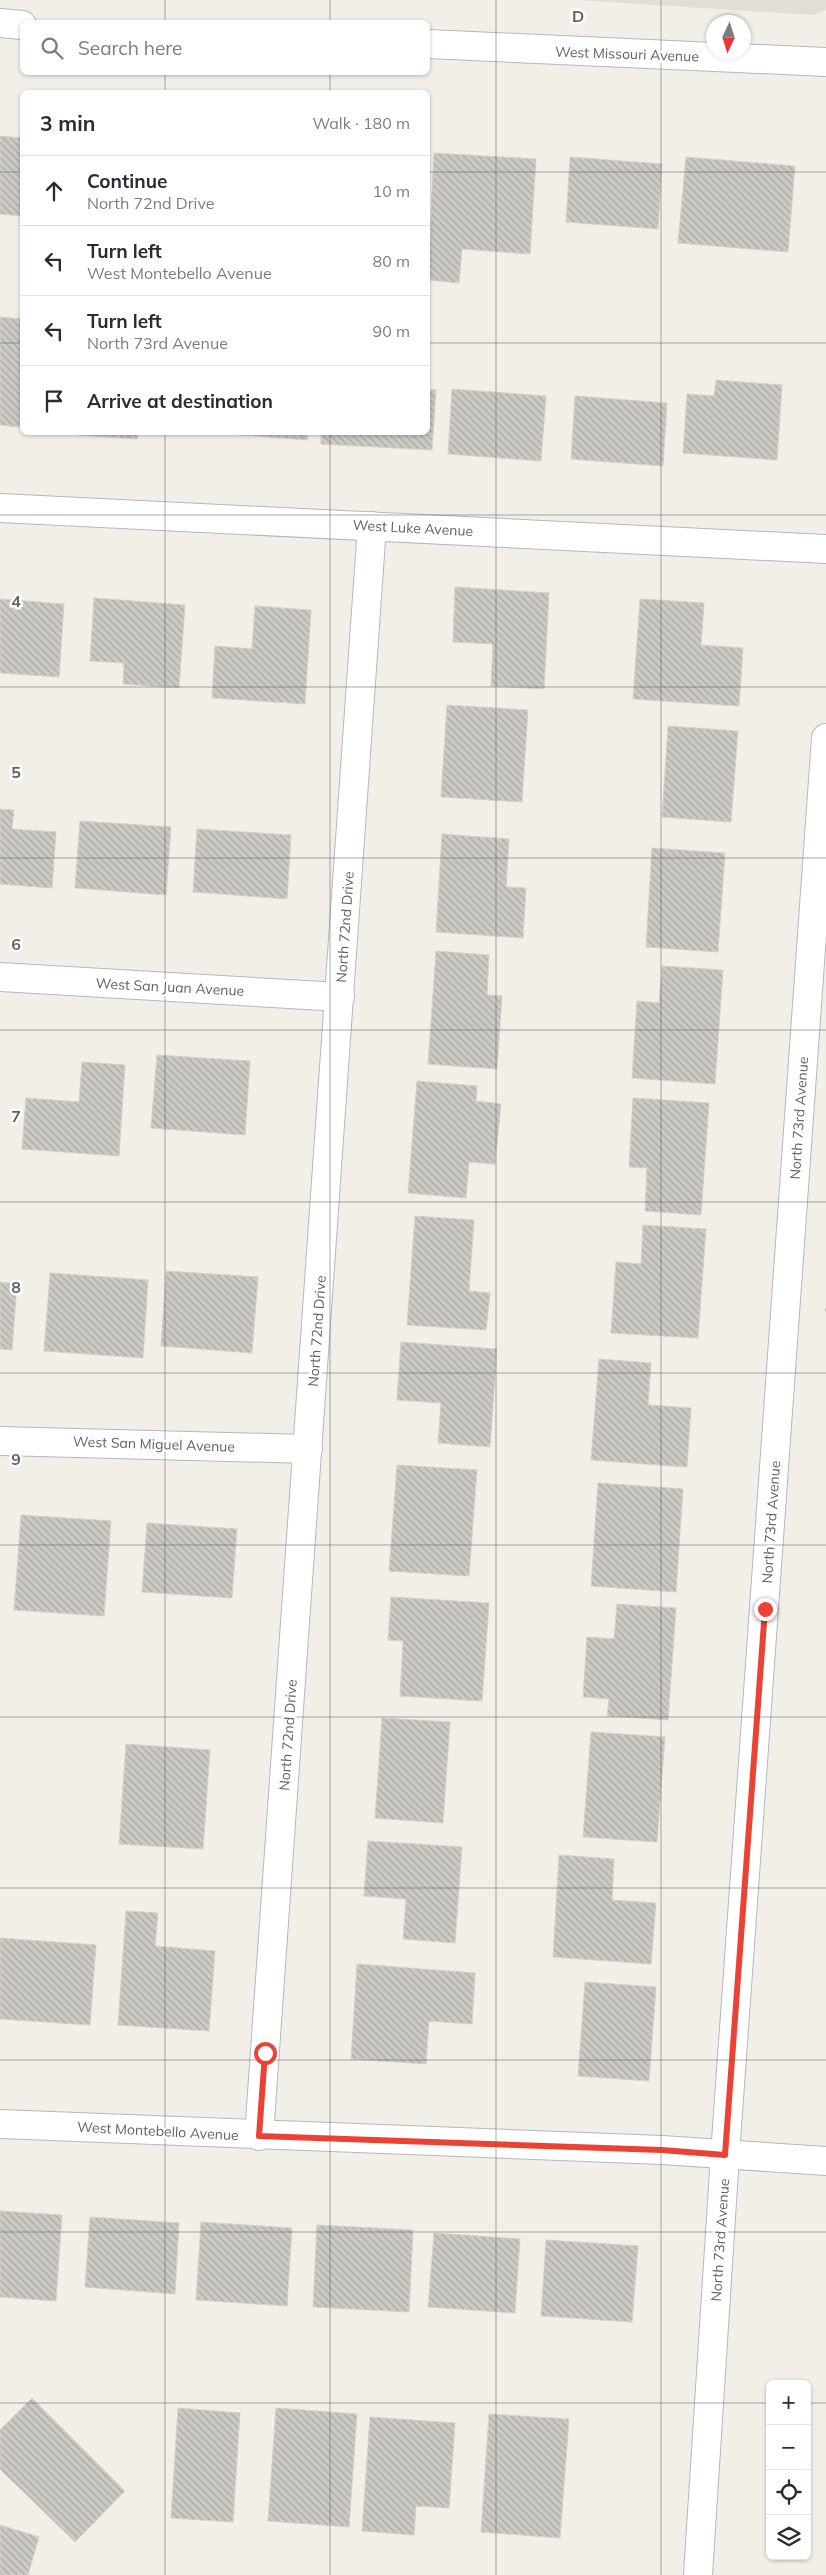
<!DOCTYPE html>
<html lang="en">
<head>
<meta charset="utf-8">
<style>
	:root { --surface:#fff; --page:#f7f7f7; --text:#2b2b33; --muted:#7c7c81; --line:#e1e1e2 }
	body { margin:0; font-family:Mulish,sans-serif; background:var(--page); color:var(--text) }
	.controls { position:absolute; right:15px; bottom:15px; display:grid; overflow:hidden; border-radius:8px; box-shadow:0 1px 4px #0004 }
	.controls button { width:45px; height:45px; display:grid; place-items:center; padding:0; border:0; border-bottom:1px solid var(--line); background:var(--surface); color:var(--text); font:25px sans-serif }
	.compass { position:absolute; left:706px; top:15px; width:45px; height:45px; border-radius:50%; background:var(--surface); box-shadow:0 1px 4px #0004; rotate:184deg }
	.stop { position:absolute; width:15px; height:15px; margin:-11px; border:4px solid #ea4335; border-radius:50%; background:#fff }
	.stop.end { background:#ea4335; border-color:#fff; box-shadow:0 1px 5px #0008 }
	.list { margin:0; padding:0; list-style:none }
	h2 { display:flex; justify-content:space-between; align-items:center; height:65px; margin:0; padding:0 20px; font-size:21px }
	h2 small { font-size:16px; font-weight:400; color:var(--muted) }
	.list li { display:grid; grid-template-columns:32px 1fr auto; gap:15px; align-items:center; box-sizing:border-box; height:70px; padding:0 20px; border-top:1px solid var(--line) }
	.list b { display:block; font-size:19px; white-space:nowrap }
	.list p { margin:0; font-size:16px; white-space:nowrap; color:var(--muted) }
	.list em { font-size:16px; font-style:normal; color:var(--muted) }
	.icon { flex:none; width:28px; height:28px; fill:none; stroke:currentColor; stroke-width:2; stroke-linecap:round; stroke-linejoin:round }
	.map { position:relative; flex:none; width:826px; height:2575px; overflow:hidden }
	.search { position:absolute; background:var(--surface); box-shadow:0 1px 4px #0004; left:20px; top:20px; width:410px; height:55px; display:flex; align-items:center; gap:12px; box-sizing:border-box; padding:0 18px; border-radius:8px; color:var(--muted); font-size:19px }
	.panel { position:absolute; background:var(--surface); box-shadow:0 1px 4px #0004; left:20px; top:90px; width:410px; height:345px; border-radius:8px }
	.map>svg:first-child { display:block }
</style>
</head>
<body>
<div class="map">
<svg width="826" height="2575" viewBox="0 0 826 2575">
	<defs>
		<pattern id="building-back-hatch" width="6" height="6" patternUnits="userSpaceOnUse" patternTransform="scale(1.25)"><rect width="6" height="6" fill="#cccac5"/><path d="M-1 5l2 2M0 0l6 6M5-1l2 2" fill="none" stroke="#a9a8a4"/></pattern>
	</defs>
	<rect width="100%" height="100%" fill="#f1efe8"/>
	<path fill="#e1ded6" d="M576,0h250v10l-13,5z"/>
	<path fill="url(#building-back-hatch)" stroke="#d6d1c6" d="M0,136l22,2v78l-22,-2z
		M434,153l102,6 -6,95 -68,-5 -3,34 -31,-3z
		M570,157l92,7 -4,65 -92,-7z
		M686,157l109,9 -7,86 -110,-9z
		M0,317l22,2 -2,108 -20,-2z
		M716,380l66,5 -5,75 -94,-7 4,-59 27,2z
		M428,389l8,1 -4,60 -111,-6v-12h107z
		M452,389l94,7 -5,65 -93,-7z
		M575,396l92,7 -4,63 -92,-7z
		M78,432h60l-1,7 -59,-4z
		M204,432h104l-1,8z
		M455,587l94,6 -5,96 -53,-3 2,-42 -40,-2z
		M94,598l91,7 -6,83 -56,-4 1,-21 -34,-2z
		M0,599l64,5 -5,73 -59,-4z
		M640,599l64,4 -3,42 42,3 -4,58 -106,-7z
		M255,606l56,4 -6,94 -93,-6 3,-52 37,3z
		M447,705l81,5 -6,92 -81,-5z
		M668,726l70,5 -7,91 -69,-5z
		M0,809l14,1 -2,19 44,3 -4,56 -52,-4z
		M80,821l91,6 -5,68 -91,-7z
		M197,829l94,6 -4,64 -94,-7z
		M442,834l67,5 -3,48 20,1 -3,50 -87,-6z
		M652,848l73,5 -7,99 -72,-5z
		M436,951l53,4 -2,40 15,1 -5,73 -69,-5z
		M662,966l61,4 -8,114 -83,-6 5,-77 22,2z
		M157,1055l93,6 -5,74 -94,-7z
		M82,1062l43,3 -6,91 -97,-7 4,-51 53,4z
		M417,1081l60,5 -1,15 25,3 -6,60 -26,-2 -3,36 -58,-5z
		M633,1098l76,5 -8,112 -56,-4 2,-43 -18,-1z
		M415,1216l59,4 -5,71 21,2 -4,37 -79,-5z
		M643,1225l63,4 -8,109 -87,-5 5,-71 25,2z
		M166,1271l92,6 -6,76 -91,-7z
		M50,1273l98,7 -5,78 -99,-7z
		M0,1282l17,2 -5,66 -12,-1z
		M401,1342l96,7 -7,98 -52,-4 3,-40 -44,-3z
		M599,1359l52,4 -3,42 43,3 -4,59 -96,-7z
		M397,1465l80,5 -8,106 -80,-5z
		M598,1483l85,6 -7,103 -85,-6z
		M21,1515l90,6 -7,95 -90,-6z
		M147,1523l90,6 -5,69 -90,-6z
		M391,1597l98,6 -7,98 -82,-5 3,-55 -15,-1z
		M617,1604l59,4 -8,112 -61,-4 2,-17 -26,-2 4,-60 27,2z
		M382,1718l68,4 -7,101 -68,-5z
		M591,1732l74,5 -8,105 -74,-5z
		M126,1744l84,6 -7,99 -84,-5z
		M368,1841l94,6 -7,96 -52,-4 3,-40 -42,-3z
		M559,1855l55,4 -2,41 44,3 -5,61 -98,-7z
		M126,1911l32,2 -3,33 60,5 -6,80 -91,-6z
		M0,1938l96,7 -6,80 -90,-6z
		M357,1964l118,9 -3,51 -43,-3 -3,43 -75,-5z
		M585,1982l71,5 -7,94 -71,-5z
		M0,2211l62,4 -6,86 -56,-4z
		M90,2217l89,6 -4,71 -90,-7z
		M201,2222l91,6 -5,78 -91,-6z
		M317,2225l96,5 -4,82 -96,-5z
		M434,2233l86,6 -5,74 -87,-6z
		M546,2240l92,6 -6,76 -91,-6z
		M32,2398l93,93 -50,51 -75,-73v-39z
		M178,2408l62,5 -7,109 -62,-4z
		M276,2408l81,6 -8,113 -81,-6z
		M489,2414l80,5 -9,119 -79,-6z
		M370,2417l85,6 -6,85 -33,-2 -2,29 -52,-4z
		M0,2525l39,12 -11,38h-28z"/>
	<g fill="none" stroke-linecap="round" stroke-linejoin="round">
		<defs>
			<path id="minor" d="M0,23l22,2
				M428,44l398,18
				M0,508l826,41
				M0,977l340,20
				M0,1441l308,8
				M0,2124l662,26 164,11
				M259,2136l113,-1610
				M698,2575l27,-420 101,-1417"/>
		</defs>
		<use href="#minor" stroke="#b5b8bc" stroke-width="30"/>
		<path stroke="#9cc7a9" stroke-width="3" stroke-dasharray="5 2.5" stroke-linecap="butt" d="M825,1310h1"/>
		<use href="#minor" stroke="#fff" stroke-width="28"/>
	</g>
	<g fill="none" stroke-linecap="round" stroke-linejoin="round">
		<path stroke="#ea4335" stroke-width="6" d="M265,2053l-6,83 403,14 63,5 40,-546"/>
	</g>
	<path fill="none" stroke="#5f6368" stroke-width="1" stroke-opacity="0.55" d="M165,0v22M330,0v22M496,0v2575M661,0v2575M165,72v20M330,72v20M0,172h22M428,172h398M0,343h22M428,343h398M165,432v2143M330,432v2143M0,515h826M0,687h826M0,858h826M0,1030h826M0,1202h826M0,1373h826M0,1545h826M0,1717h826M0,1888h826M0,2060h826M0,2232h826M0,2403h770M807,2403h19"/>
	<g text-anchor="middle" stroke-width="5" stroke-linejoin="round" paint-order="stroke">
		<g font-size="14" fill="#5f6368" stroke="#fff">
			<text transform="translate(627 54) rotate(2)" y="5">West Missouri Avenue</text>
			<text transform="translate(413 528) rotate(3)" y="5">West Luke Avenue</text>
			<text transform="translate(345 927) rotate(-86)" y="5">North 72nd Drive</text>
			<text transform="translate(170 987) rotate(3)" y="5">West San Juan Avenue</text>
			<text transform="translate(799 1118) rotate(-86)" y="5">North 73rd Avenue</text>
			<text transform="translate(317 1331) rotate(-86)" y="5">North 72nd Drive</text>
			<text transform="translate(154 1444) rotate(2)" y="5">West San Miguel Avenue</text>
			<text transform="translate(771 1522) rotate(-86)" y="5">North 73rd Avenue</text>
			<text transform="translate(288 1735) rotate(-86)" y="5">North 72nd Drive</text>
			<text transform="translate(158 2131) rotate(3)" y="5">West Montebello Avenue</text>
			<text transform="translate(720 2240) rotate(-86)" y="5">North 73rd Avenue</text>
		</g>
	</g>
	<g font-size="16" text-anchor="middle" font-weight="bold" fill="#5f6368" stroke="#fff" stroke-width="5" stroke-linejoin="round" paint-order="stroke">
		<text x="578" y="22">D</text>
		<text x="16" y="607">4</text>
		<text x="16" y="778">5</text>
		<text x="16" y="950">6</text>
		<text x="16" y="1122">7</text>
		<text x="16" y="1293">8</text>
		<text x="16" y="1465">9</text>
	</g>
</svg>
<div class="controls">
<button>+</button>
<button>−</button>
<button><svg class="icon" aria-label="locate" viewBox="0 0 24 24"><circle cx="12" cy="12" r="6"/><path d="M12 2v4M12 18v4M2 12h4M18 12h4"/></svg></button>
<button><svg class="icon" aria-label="layers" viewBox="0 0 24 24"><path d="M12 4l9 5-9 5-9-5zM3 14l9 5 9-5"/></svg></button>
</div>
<svg class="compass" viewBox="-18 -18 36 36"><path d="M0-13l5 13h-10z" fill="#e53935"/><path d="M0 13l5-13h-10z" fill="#7c7c81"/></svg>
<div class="stop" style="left:265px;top:2053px"></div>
<div class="stop end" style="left:765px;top:1609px"></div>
<div class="search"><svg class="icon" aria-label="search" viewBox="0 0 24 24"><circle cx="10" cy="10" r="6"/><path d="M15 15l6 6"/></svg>Search here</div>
<section class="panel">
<h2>3 min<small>Walk · 180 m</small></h2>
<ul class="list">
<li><svg class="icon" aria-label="ahead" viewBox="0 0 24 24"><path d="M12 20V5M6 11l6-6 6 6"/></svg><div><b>Continue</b><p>North 72nd Drive</p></div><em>10 m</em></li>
<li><svg class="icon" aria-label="left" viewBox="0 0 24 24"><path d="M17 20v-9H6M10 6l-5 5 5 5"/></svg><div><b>Turn left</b><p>West Montebello Avenue</p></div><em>80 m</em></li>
<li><svg class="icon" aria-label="left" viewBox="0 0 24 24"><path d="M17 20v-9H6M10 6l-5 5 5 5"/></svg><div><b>Turn left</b><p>North 73rd Avenue</p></div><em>90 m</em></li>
<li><svg class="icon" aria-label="arrive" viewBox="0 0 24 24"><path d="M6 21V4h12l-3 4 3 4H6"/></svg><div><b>Arrive at destination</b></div></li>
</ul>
</section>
</div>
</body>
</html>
